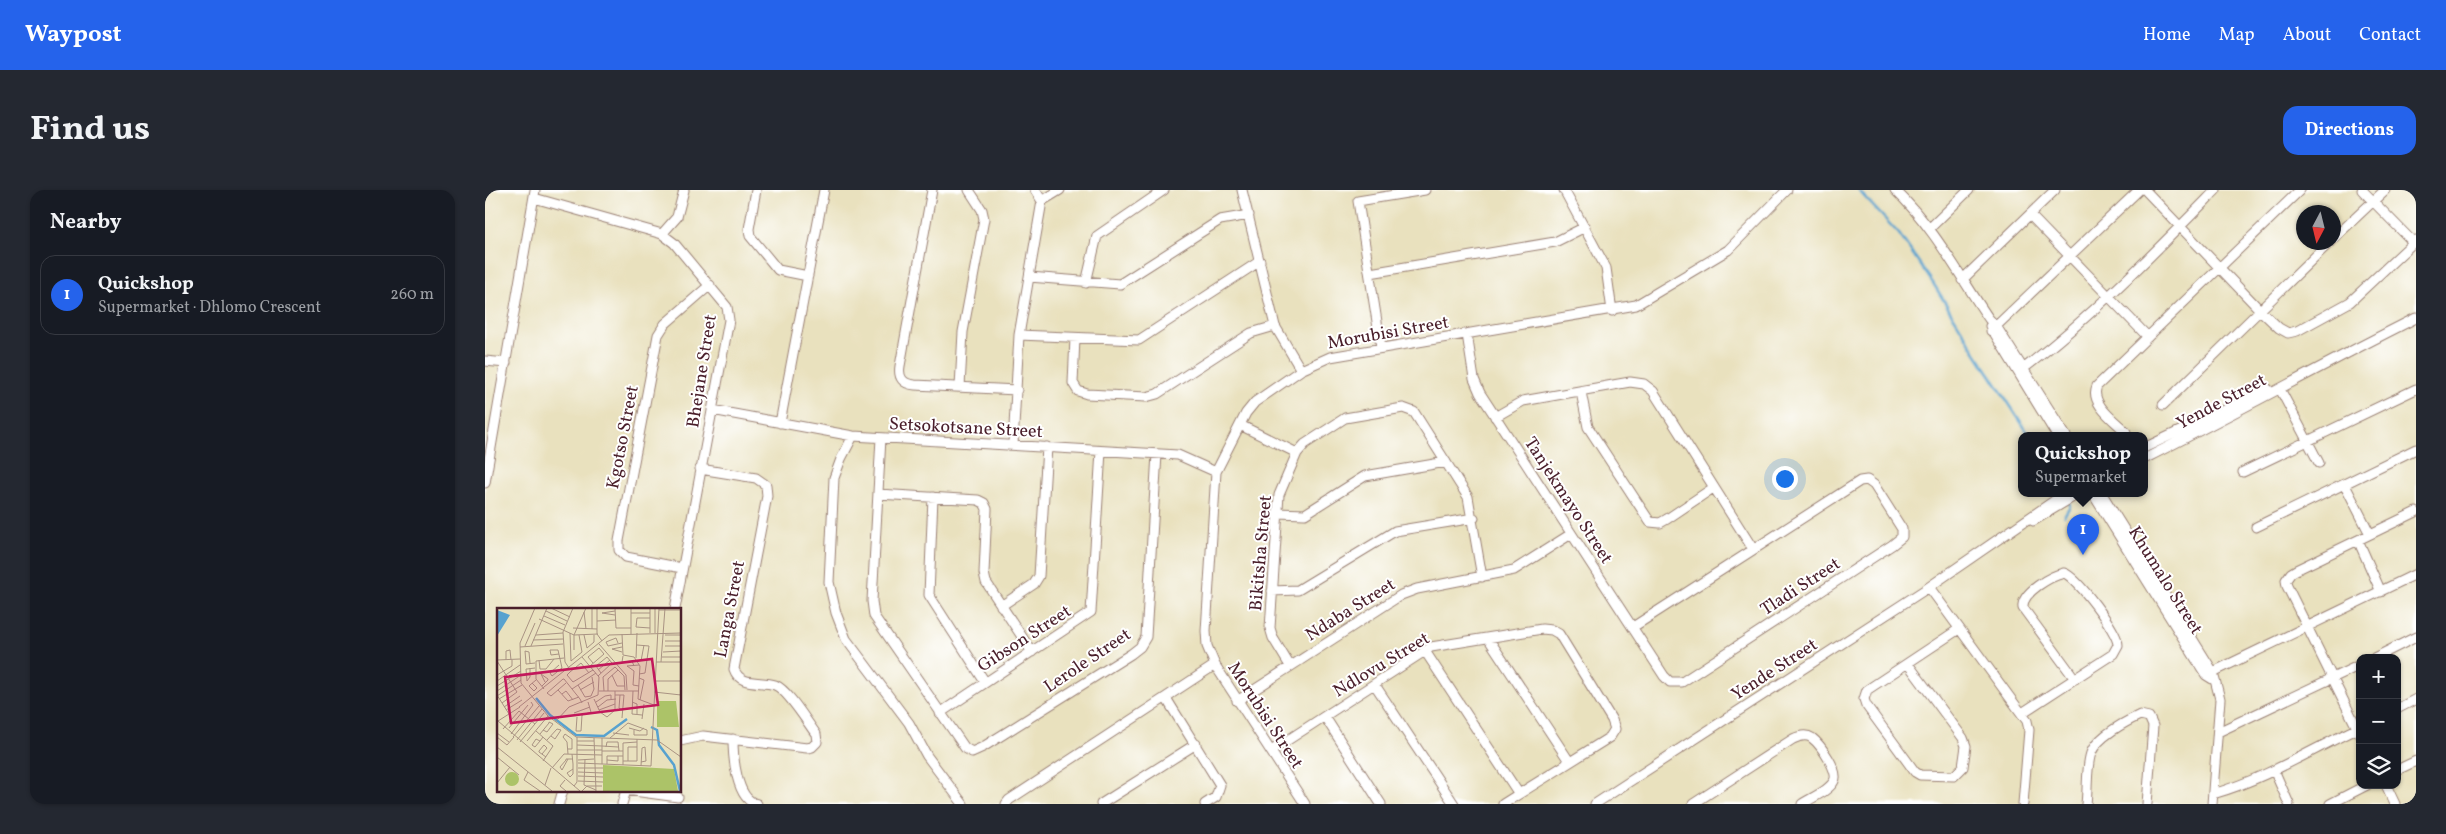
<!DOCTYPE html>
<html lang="en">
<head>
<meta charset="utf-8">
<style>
	:root { --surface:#171b24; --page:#242831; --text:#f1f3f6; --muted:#9ea1a6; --line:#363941; --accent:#2563eb }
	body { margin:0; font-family:Vollkorn,serif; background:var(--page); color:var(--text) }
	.controls { position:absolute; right:15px; bottom:15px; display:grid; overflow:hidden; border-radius:10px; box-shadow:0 1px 4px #0004 }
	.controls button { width:45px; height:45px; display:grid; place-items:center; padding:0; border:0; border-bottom:1px solid var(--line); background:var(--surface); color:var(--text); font:25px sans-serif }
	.compass { position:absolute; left:1811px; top:15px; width:45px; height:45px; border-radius:50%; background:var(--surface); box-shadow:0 1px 4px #0004; rotate:187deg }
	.you { position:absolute; left:1299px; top:288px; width:18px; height:18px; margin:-12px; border:4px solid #fff; border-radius:50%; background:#1a73e8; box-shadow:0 0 0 8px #1a73e833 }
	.badge { display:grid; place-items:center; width:32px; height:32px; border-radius:50%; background:var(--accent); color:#fff; font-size:16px; font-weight:700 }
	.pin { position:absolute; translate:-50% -41px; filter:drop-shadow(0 1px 2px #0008) }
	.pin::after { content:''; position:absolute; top:26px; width:18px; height:15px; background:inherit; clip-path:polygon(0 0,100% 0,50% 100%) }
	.popup { position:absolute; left:1533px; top:242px; width:130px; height:65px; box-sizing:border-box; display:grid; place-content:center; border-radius:10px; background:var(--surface); filter:drop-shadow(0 1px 4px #0005); font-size:16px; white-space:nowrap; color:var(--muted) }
	.popup b { font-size:19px; color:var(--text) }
	.popup::after { content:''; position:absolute; left:50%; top:100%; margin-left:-10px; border:10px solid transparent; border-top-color:var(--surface) }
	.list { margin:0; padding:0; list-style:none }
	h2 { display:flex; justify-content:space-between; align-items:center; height:65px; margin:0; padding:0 20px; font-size:21px }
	h2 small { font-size:16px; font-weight:400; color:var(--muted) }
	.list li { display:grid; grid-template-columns:32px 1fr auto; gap:15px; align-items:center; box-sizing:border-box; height:80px; margin:0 10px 10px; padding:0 10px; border:1px solid var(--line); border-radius:15px }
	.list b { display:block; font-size:19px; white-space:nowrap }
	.list p { margin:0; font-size:16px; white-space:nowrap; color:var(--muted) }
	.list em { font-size:16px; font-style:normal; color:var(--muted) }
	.icon { flex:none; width:28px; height:28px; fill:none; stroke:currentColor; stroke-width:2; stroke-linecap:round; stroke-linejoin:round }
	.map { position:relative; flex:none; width:1931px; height:614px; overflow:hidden; border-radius:15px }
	header { display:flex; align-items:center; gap:30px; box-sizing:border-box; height:70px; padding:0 25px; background:var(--accent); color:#fff }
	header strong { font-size:24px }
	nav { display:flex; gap:28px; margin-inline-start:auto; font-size:18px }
	.intro { display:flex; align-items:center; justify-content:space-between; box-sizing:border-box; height:120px; padding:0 30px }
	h1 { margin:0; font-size:35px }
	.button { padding:12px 22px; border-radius:15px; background:var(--accent); color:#fff; font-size:18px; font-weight:700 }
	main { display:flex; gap:30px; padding:0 30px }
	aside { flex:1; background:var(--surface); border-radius:15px; box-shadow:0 1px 4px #0004 }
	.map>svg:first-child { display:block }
</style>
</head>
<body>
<header>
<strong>Waypost</strong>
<nav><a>Home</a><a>Map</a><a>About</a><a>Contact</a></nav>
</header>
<div class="intro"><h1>Find us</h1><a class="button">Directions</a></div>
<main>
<aside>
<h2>Nearby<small></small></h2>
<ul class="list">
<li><span class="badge">1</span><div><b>Quickshop</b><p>Supermarket · Dhlomo Crescent</p></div><em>260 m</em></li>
</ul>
</aside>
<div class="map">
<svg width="1931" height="614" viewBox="0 0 1931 614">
	<rect width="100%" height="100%" fill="#fff"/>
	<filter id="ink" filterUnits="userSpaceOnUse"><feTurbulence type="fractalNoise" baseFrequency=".02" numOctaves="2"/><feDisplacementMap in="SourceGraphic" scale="10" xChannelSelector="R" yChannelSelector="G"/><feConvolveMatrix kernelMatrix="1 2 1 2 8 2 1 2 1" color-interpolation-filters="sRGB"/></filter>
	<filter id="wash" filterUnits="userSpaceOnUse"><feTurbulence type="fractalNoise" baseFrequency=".0096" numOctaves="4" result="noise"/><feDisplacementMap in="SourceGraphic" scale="20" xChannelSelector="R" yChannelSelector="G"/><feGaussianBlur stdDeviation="1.12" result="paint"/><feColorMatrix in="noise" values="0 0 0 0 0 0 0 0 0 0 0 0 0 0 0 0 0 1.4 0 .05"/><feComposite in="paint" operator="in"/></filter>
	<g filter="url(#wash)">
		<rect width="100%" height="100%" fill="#e9e1be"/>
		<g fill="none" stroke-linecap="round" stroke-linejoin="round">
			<path stroke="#58a2cf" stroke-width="2.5" d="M1373,0l41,44 34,49 43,70 54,83
				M1579,326l6,-10 -1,-4"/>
		</g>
	</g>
	<g filter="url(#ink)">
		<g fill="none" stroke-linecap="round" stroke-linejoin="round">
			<defs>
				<path id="minor" d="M271,0l-7,39 1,7 28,34 30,6
					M447,0l-32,176c-2,12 3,18 15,19l102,5
					M550,0l7,11
					M757,0l33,136 26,44
					M1079,0l42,78 6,43
					M1410,0c39,37 64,85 94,129l7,7 70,110
					M1660,0l115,120 19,18 9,5 9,-2 53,-29 66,-62
					M1877,0l51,52
					M49,8l128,36 12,9 53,64 2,13 -54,289
					M1545,25l118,122
					M1445,38l39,-38
					M177,44l15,-17 7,-27
					M1848,49l52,-49
					M885,83l185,-31 30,-15
					M544,87l91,7 100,-64 29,-5
					M1477,90l93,-90
					M601,93l11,-47 67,-46
					M1505,136l67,110
					M1506,141l148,-141
					M982,144l7,45 6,14 184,283 6,6h12l210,-137 10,-8v-8l-28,-44 -7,-5 -7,1 -227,146
					M534,145l120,5 121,-79
					M590,148l-2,45 5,8 9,3 59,3 11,-3 94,-61 24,-7
					M896,157l-23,-146 67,-11
					M0,171l21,2
					M1538,179c70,-53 132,-117 193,-179
					M475,197l3,-55 21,-113 -2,-9 -13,-20
					M1795,199l39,74
					M1096,202l7,35 62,95 10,1 7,-4 46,-31
					M1678,215l167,-163
					M227,220l141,26 325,19 38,17
					M1010,227l28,-16 107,-19 14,2 9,7 100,158
					M295,233l44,-233
					M755,235l57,28
					M1641,242c-11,-11 -37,-29 -29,-46l203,-196
					M368,246l-12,23 -7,19 -5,104 7,31 10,26 63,84 18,33 36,48
					M396,248l-9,163 2,15 91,132 7,4 11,-5 148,-93 9,-7 6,-10 11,-183
					M528,255l6,-110 23,-134 18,-11
					M1659,258l124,-59
					M1659,269c92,-46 180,-95 272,-141
					M1758,282l173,-83
					M0,293l50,-293
					M1860,295l25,49
					M393,304l100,6 6,3 3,6 -3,64 2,9 46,70
					M1608,304l113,181 8,5
					M1617,304l111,178 7,27 -8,105
					M448,307l-4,98 56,87
					M792,323l28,1 60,-38 81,-14
					M1548,331l45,-27
					M1771,337l160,-78
					M1873,350l23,52
					M197,378l-56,-11 -7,-7v-9l39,-206 7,-11 45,-39
					M1444,397l98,134 2,9 -6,74
					M787,401l26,-1 97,-59 79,-13
					M516,416l33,-22 5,-8 8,-129
					M1003,448l81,123
					M940,461l94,143
					M1889,468l42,-21
					M1423,474l55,74 3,8 -3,21 -9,9 -34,-1 -5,-3 -49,-67 -2,-6 3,-9 92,-61
					M805,476l-17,-28 -3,-10 9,-133 18,-42 8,-9 40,-26 58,-10 11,4 54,85 14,80
					M1728,482l203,-98
					M890,495l79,119
					M681,508l54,87 -4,12 -11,7
					M752,511l164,-106 16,-6 97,-19 57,-36
					M1912,519l19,-10
					M455,523l151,-101 10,-161
					M1537,523l91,-59 5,-9c0,-13 -41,-68 -54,-72 -14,3 -43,20 -41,35l52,71
					M840,527l56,87
					M1733,542l142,-67
					M1875,544l-73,-148 -1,-6 5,-7 5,-3 120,-58
					M248,549c0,17 3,61 24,65
					M195,551l23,-5 104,12 5,-1 5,-5 -1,-8c-9,-12 -28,-44 -41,-49 -14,-5 -35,2 -41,-16l33,-173 -1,-11 -10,-7 -56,-9
					M786,561l160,-104 111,-18 10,1 7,4 53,86 3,9 -5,8 -107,67
					M1789,580l15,34
					M1912,580l19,-9
					M1901,595l9,19
					M141,600l52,7
					M1728,604c52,-15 98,-44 147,-67
					M74,614l4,-14
					M137,614l4,-14
					M521,614l3,-4 206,-135
					M616,614l95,-60
					M820,614l-90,-139 -8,-19 -1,-15 10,-159 30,-59 9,-11 46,-32 29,-13 306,-52 92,-55 59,-60
					M1110,614l334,-217 135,-93
					M1208,614l100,-65c6,-3 13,-5 19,-1 8,6 28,34 22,43 -5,10 -23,17 -32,23
					M1601,614c2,-16 0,-36 5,-51 6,-16 34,-31 49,-38l9,2 4,9 -6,78
					M1845,614l37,-19"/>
			</defs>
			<use href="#minor" stroke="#9a8074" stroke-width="11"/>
			<use href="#minor" stroke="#fff" stroke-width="9"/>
		</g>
	</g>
	<g text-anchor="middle" stroke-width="4" stroke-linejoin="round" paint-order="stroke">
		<g font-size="18" fill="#4a1f2b" stroke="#fff">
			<text transform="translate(903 142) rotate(-10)" y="6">Morubisi Street</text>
			<text transform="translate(216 181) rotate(-81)" y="6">Bhejane Street</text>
			<text transform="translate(1736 211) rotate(-28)" y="6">Yende Street</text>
			<text transform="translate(481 237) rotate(3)" y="6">Setsokotsane Street</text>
			<text transform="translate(137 247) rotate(-79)" y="6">Kgotso Street</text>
			<text transform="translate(1084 310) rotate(57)" y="6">Tanjekmayo Street</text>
			<text transform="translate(775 363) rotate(-85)" y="6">Bikitsha Street</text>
			<text transform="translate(1681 390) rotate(58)" y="6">Khumalo Street</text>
			<text transform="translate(1315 396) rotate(-33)" y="6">Tladi Street</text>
			<text transform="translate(244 419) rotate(-79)" y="6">Langa Street</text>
			<text transform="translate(865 419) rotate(-32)" y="6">Ndaba Street</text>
			<text transform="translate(539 448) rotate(-33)" y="6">Gibson Street</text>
			<text transform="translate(602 470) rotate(-34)" y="6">Lerole Street</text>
			<text transform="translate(896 474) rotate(-31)" y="6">Ndlovu Street</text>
			<text transform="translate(1289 479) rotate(-33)" y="6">Yende Street</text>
			<text transform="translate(781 525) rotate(57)" y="6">Morubisi Street</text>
		</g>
	</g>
	<g transform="translate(12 418)">
		<rect width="184" height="184" fill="#e9e1be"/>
		<path d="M160,93h19l3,26h-22zM106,157l71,4 4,22h-75zM8 171a7 7 0 1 1 14 0a7 7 0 1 1-14 0Z" fill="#acc368"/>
		<path d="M0,2l13,5 -13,21z" fill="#58a2cf"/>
		<path fill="none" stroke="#58a2cf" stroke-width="2.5" d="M39,90l14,17 26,20 28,1 23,-17M154,119l6,3 2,15 15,20 6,26"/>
		<path fill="none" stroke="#a99383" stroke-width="1" d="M38,0l-15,35 1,40 27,33 28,21 81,3 24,17M54,0l19,9M95,0v21M100,0v26l5,7M118,0l1,20h15M134,0v26M153,0v25M158,0v25M162,2h22M49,3l21,10M118,3l-13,2 13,2M87,4l2,17M134,5h19M47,8l21,9M153,10h-13l-1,9 14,1M42,11l35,16 24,-1M100,13l19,-1M76,20l24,1M73,25l1,28 11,-9 -3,-17M125,26l1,21 11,2 6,9 -2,33 16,6M39,27l27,-2M87,27l3,13 7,-6v-7M168,27h16M36,32l30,-1M168,33h16M121,35l-2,-5 -10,4 2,4 14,-3M102,36l27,31 1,15M140,37l12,1 -4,27 -6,1M28,38l10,-23M34,38l16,-38M168,38h16M23,39l43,-3M77,42v-15l12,-27M125,44l-10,-3 10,-2M166,44l18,-1M62,46l-8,1 -1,-5h8l4,18 -10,8 -2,-3 9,-8M126,48l-1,6 10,-1 2,5M165,49h19M139,50l1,-25M0,52l23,-1M9,52v-9l4,-1 1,10M42,52l1,9h6l8,-10M0,53l20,31 -15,11M144,53l3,-16M159,54h25M164,54l4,-54M33,55l-1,-11 -4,-1 1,12v1l9,-1M93,58l14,-12 -5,-6 -11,9 5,6M33,60v9l-3,4 -1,-12h1l8,-1M72,60l-4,-6 -2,-30 10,-24M101,62l12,-10M73,64l-3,3 6,7 20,-12M73,64l11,-9 8,10M0,67l15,-9v-6M115,67l5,11h8M101,68l14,-13 -5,-6 -11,9 5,7M142,70l5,2 -4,20M0,73l23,-16M158,73h26M35,75l5,5 -3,3 -5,-5 1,-1 6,-5M69,75l-15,13 -4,-3 16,-14h1l16,20 2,4M81,77l7,12 6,-1 3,-7 -2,-12M0,78l24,-15M45,78l6,-6v-1l-7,-5 4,8M142,78l-6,-1 1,-14 -7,-5 12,-1M47,81l-8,-10v-18l28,-3M75,81l24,-16M61,82l10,11 11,-4M83,82l14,-8M0,83l24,-16M102,83h39M107,83l-1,-14 12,-10 9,9 1,14M111,83v-12l10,-9M136,83l-1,23 10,1M157,84l27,3M65,86l4,-3 7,9M0,87l12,19M118,87h9l-2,23M123,87l-1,13 4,3M0,88l24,-16M2,91l23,-14M97,91l6,13 7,5 8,-7v-19M99,94l9,-6 6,-1v4M135,94l5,2v10M7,99l16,-11M22,99l90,-72 72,-2M101,99l9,-7 9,-1M9,102l16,-10M102,102l16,-6M77,105l16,-6M85,107l9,-3 -3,-10M80,109l-1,14h5l1,-16M145,111l2,-15M1,113l82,70M1,113l22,-14M59,113l13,-14 29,-12 1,-18 -17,-20M12,120l19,-23M132,120l11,3 4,-3M6,121l16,-18 16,13M39,123l17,15 -10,15M0,125l12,9M116,125l16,2M14,126l22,-29 -2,-3M43,126l9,-11v-1l4,2 -6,8 -4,-2M0,129l10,8 7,-8M16,129l26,-31M97,130l2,53M105,130v26M113,130l18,-15 19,7v5h-13v-5M20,132l25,-31M50,132l10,-11 4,1 -6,9 -4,-3M30,133l21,-25M43,133l-4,-2 -4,6 3,2 5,-6 3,-4M80,133h17M23,134l24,-29M80,137l25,1M105,138l16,1M0,139l55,44M109,139l1,-5h11l1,9M71,141h4v-10l-7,-5 -2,3 4,5 1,12M80,142h25M105,143h21M45,146l5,-6 -3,-3 -5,6v1l7,5M75,146l1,10v10l-3,3 -3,-4 6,-4M0,149l22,18M71,151l-6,11 -2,-3 6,-7v-1h7M88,151l-1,26 12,5M81,152l16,-1M110,152l11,1v-5M126,153h14v-22M131,153v-14h9M81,155l73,3 8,-158M110,156v-8h16M126,157v-22l14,-1M144,158l1,-18 3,-1 1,14 -5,1M55,160l12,-14 38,1M81,160h25M31,164l-4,8 16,11M81,164l25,1M81,168l25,1M68,172l-5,6 6,5M81,173l25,1M0,175l13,-16M48,177l6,-17M77,178l3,-4v-45M85,183l5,-5h15"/>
		<path fill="#c2185b" fill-opacity="0.15" stroke="#c2185b" stroke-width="2.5" d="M155,51l6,46 -147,18 -6,-46z"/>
		<rect width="184" height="184" fill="none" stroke="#4a1f2b" stroke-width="2.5"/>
	</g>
</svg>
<div class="controls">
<button>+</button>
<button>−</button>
<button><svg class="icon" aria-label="layers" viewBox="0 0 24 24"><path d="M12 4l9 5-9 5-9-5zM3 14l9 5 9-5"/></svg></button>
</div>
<svg class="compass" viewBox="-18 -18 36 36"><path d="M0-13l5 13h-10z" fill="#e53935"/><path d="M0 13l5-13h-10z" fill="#9ea1a6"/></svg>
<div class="you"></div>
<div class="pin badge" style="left:1598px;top:365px">1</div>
<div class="popup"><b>Quickshop</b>Supermarket</div>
</div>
</main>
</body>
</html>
